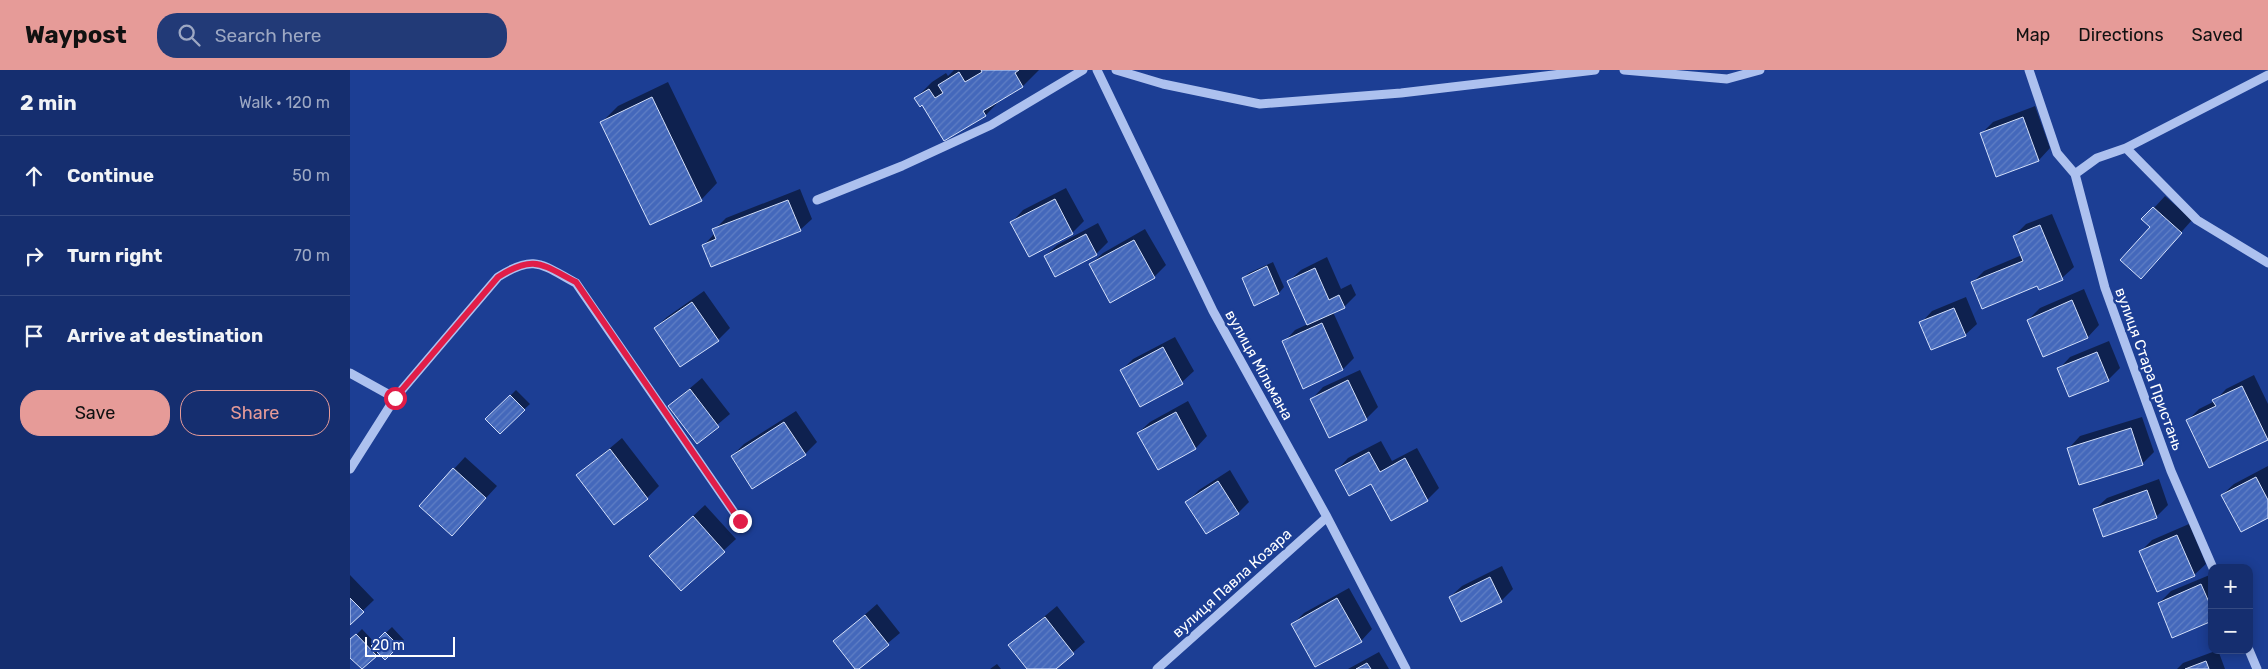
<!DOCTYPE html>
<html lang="en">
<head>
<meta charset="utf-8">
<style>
	:root { --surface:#152e6f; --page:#223a77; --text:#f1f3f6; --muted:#9da8c3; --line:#344a82; --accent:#e69b98 }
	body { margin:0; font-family:Rubik,sans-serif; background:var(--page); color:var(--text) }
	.controls { position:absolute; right:15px; bottom:15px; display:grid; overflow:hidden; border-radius:10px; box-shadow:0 2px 12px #0003 }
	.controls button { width:45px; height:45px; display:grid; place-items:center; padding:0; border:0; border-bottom:1px solid var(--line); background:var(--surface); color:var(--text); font:25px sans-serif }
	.scale { position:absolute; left:15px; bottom:12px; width:90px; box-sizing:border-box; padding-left:5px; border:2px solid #fff; border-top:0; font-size:14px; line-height:18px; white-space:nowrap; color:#fff; -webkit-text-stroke:4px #1c3e94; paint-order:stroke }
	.stop { position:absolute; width:15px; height:15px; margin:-11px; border:4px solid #e11d48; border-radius:50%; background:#fff }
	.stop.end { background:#e11d48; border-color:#fff; box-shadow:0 1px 5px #0008 }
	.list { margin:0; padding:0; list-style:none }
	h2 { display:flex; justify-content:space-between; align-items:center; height:65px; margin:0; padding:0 20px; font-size:21px }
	h2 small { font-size:16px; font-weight:400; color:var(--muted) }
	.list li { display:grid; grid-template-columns:32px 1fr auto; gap:15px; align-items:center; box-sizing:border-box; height:80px; padding:0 20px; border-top:1px solid var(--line) }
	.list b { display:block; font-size:19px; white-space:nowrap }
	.list em { font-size:16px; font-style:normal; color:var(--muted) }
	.actions { display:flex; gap:10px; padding:15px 20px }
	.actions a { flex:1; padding:11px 0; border:1px solid var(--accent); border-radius:20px; text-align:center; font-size:18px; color:var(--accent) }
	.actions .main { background:var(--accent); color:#111 }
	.icon { flex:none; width:28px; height:28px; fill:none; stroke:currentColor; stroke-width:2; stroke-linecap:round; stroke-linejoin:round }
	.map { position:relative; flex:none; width:1918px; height:599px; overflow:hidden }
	header { display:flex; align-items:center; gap:30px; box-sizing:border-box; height:70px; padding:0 25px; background:var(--accent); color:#111 }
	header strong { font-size:24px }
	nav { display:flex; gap:28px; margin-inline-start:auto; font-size:18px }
	.search { width:350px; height:45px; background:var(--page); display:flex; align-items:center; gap:12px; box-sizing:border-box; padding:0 18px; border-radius:20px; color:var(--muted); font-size:19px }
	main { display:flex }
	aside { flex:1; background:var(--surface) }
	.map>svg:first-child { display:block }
</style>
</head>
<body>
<header>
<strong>Waypost</strong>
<div class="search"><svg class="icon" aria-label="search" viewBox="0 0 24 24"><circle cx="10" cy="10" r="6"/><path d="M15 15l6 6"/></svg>Search here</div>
<nav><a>Map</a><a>Directions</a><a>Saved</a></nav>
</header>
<main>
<aside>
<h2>2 min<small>Walk · 120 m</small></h2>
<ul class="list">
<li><svg class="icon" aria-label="ahead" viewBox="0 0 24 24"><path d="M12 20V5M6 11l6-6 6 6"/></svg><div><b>Continue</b></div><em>50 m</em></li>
<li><svg class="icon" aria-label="right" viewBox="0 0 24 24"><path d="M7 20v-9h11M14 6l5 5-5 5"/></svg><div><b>Turn right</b></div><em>70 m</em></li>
<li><svg class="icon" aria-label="arrive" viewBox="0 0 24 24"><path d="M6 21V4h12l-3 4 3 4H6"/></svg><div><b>Arrive at destination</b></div></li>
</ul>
<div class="actions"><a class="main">Save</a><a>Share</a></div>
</aside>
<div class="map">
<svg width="1918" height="599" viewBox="0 0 1918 599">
	<defs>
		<pattern id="building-hatch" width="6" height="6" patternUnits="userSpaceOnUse" patternTransform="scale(1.25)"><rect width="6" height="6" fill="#4468bb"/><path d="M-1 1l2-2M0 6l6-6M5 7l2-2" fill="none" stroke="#607fc5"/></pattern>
	</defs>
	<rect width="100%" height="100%" fill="#1c3e94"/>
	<path fill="#0007" d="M604,0h85l-16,16 -21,12 -16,17 -41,25 -22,-37 -7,-5 16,-16 14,-9 2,3z
		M318,12l49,101 -16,17 -99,-78 16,-16z
		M1685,36l15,42 -11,12 -57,-27 11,-11z
		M716,118l18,33 -12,12 -60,-11 11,-12z
		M450,119l12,30 -12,11 -96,15 11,-12 -1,-3 12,-12z
		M1815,126l27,24 -40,45 -1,-38 3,-19z
		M1702,144l22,53 -12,11 -24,6 -65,-2 11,-11 38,-16 -8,-19 12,-12z
		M748,153l10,19 -12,12 -51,2 12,-11z
		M795,159l21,36 -12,12 -63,-13 12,-11z
		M977,187l14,32 10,-5 5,11 -12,12 -11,5 21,46 -11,11 -59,-27 11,-12 13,-6 -19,-43 12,-11z
		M923,192l11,25 -5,6 -24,11 -12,-26 6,-5z
		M1734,219l15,36 -11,12 -44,19 -16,-36 12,-12z
		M354,221l26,37 -12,12 -37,25 -26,-37 12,-11z
		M1616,227l11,27 -12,11 -44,-12 11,-12z
		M825,267l19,34 -12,11 -42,23 -19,-34 12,-12z
		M1759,271l11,27 -12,12 -49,-11 11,-12z
		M1010,300l18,37 -12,12 -54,-20 11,-12z
		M1904,305l14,29v34l-58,29 -22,-47 11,-11 16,-8 11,-12z
		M352,308l28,36 -33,28 -28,-36z
		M166,320l14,14 -30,28 -13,-13z
		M838,331l19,35 -11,12 -38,21 -20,-36 12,-11z
		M446,341l21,31 -12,12 -73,2 12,-12z
		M1792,347l12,35 -12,12 -73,-16 11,-12z
		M272,368l37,48 -12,12 -33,25 -36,-48z
		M1031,371l11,20 25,-13 22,40 -12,12 -90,-30 11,-12z
		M115,387l32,29 -33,36 -10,-53z
		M1918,396v50l-46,-21 12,-11z
		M880,400l19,32 -11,11 -51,-11 12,-12z
		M1809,409l9,26 -12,12 -61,-8 12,-11z
		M355,435l31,34 -55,51 -19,-45z
		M1839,454l17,40 -12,11 -54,-23 12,-12z
		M1152,496l11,23 -11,11 -41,20 -11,-23 12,-11z
		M1862,504v46l-53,-17 12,-12z
		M0,505l24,25 -24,23z
		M999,518l23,41 -11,12 -68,-17 11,-11z
		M527,534l23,29 -43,36 -22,-28z
		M707,536l28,36 -31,27h-25l-19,-24z
		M42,557l12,13 -19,19 -6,-7 -18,16 -11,-12v-15l12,-12 13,14z
		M1868,580l7,19h-48l6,-6z
		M1029,582l10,17h-41z
		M647,594l4,5h-11z"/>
	<path fill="url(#building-hatch)" stroke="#d4e0fb" d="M631,0h38l-4,3 8,14 -40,24 3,5 -42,25 -22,-36 -2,2 -6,-9 15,-9 6,9 8,-5 -5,-8 21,-13 6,10 17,-10z
		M302,27l50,104 -52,24 -50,-103z
		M1673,47l16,44 -43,16 -16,-44z
		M705,129l18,35 -44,23 -19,-35z
		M438,130l13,31 -90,36 -9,-22 14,-6 -4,-10z
		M1803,137l29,26 -41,46 -21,-19 30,-33 -9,-8z
		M1690,155l23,55 -24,10 -2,-4 -55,23 -11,-27 52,-21 -10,-25z
		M736,164l11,21 -42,22 -11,-21z
		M784,170l21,38 -45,25 -21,-39z
		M917,196l12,28 -25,12 -12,-28z
		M965,198l14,32 10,-5 6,13 -38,17 -20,-44z
		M1722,230l16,38 -45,19 -16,-37z
		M342,232l27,39 -39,26 -26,-39z
		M1604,238l12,28 -35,14 -12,-28z
		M972,253l21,47 -40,19 -21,-48z
		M813,277l20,37 -43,23 -20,-37z
		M1747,282l12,29 -40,16 -12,-29z
		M998,310l19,40 -38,18 -19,-39z
		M1892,316l26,54 -59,28 -23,-48 30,-14 -4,-6z
		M340,319l29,38 -22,17 -29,-38z
		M160,325l15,15 -25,24 -15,-15z
		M826,342l20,37 -38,21 -21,-37z
		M434,352l22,33 -54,34 -21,-33z
		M1781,358l12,37 -64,20 -12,-37z
		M260,379l38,50 -34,26 -38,-50z
		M1019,382l11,20 25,-14 23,43 -37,20 -20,-37 -22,12 -14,-26z
		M103,398l33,30 -34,38 -33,-30z
		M1906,407l12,23v18l-27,14 -20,-37z
		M868,411l21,33 -33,20 -21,-32z
		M1797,420l10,28 -54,19 -10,-28z
		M343,446l32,36 -44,39 -32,-35z
		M1827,465l18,41 -38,16 -18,-41z
		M1140,507l12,25 -41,20 -12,-25z
		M1851,514l11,25v12l-40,17 -14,-35z
		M0,528l14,14 -14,13z
		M987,528l25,44 -47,25 -24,-43z
		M515,545l24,30 -30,24h-4l-22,-28z
		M695,547l29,37 -18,15h-29l-19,-24z
		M35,562l14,14 -14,14 -14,-14z
		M6,564l21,22 -15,13 -12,-11v-19z
		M1856,591l3,8h-24z
		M1017,593l4,6h-15z"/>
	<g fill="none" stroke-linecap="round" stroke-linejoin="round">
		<path stroke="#adc1ef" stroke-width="9" d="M747,0l116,241 114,206 79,152
			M766,0l47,14 97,20 141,-11 194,-23
			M1274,0l103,9 33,-9
			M1679,0l28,83 18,21 30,114 66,183 42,97
			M1776,78l71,72 71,43
			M1725,104l22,-16 29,-10 142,-73
			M467,130l85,-34 89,-41 92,-55
			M0,303l45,25
			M0,399l45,-71 103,-121c36,-23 43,-13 78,6l164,238
			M1899,580l8,19
			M807,599l170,-152"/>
	</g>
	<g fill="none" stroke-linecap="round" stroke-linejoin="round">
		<path stroke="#e11d48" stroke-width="6" d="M45,328l103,-121c36,-23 43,-13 78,5l164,239"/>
	</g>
	<g text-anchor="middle" stroke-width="5" stroke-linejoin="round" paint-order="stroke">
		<g font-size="15" fill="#fff" stroke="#1c3e94">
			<text transform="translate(909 295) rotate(61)" y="5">вулиця Мільмана</text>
			<text transform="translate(1799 299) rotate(70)" y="5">вулиця Стара Пристань</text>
			<text transform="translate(882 513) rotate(-42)" y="5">вулиця Павла Козара</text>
		</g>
	</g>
</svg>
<div class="controls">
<button>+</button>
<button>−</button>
</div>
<div class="scale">20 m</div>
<div class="stop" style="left:45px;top:328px"></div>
<div class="stop end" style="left:390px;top:451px"></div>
</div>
</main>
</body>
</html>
